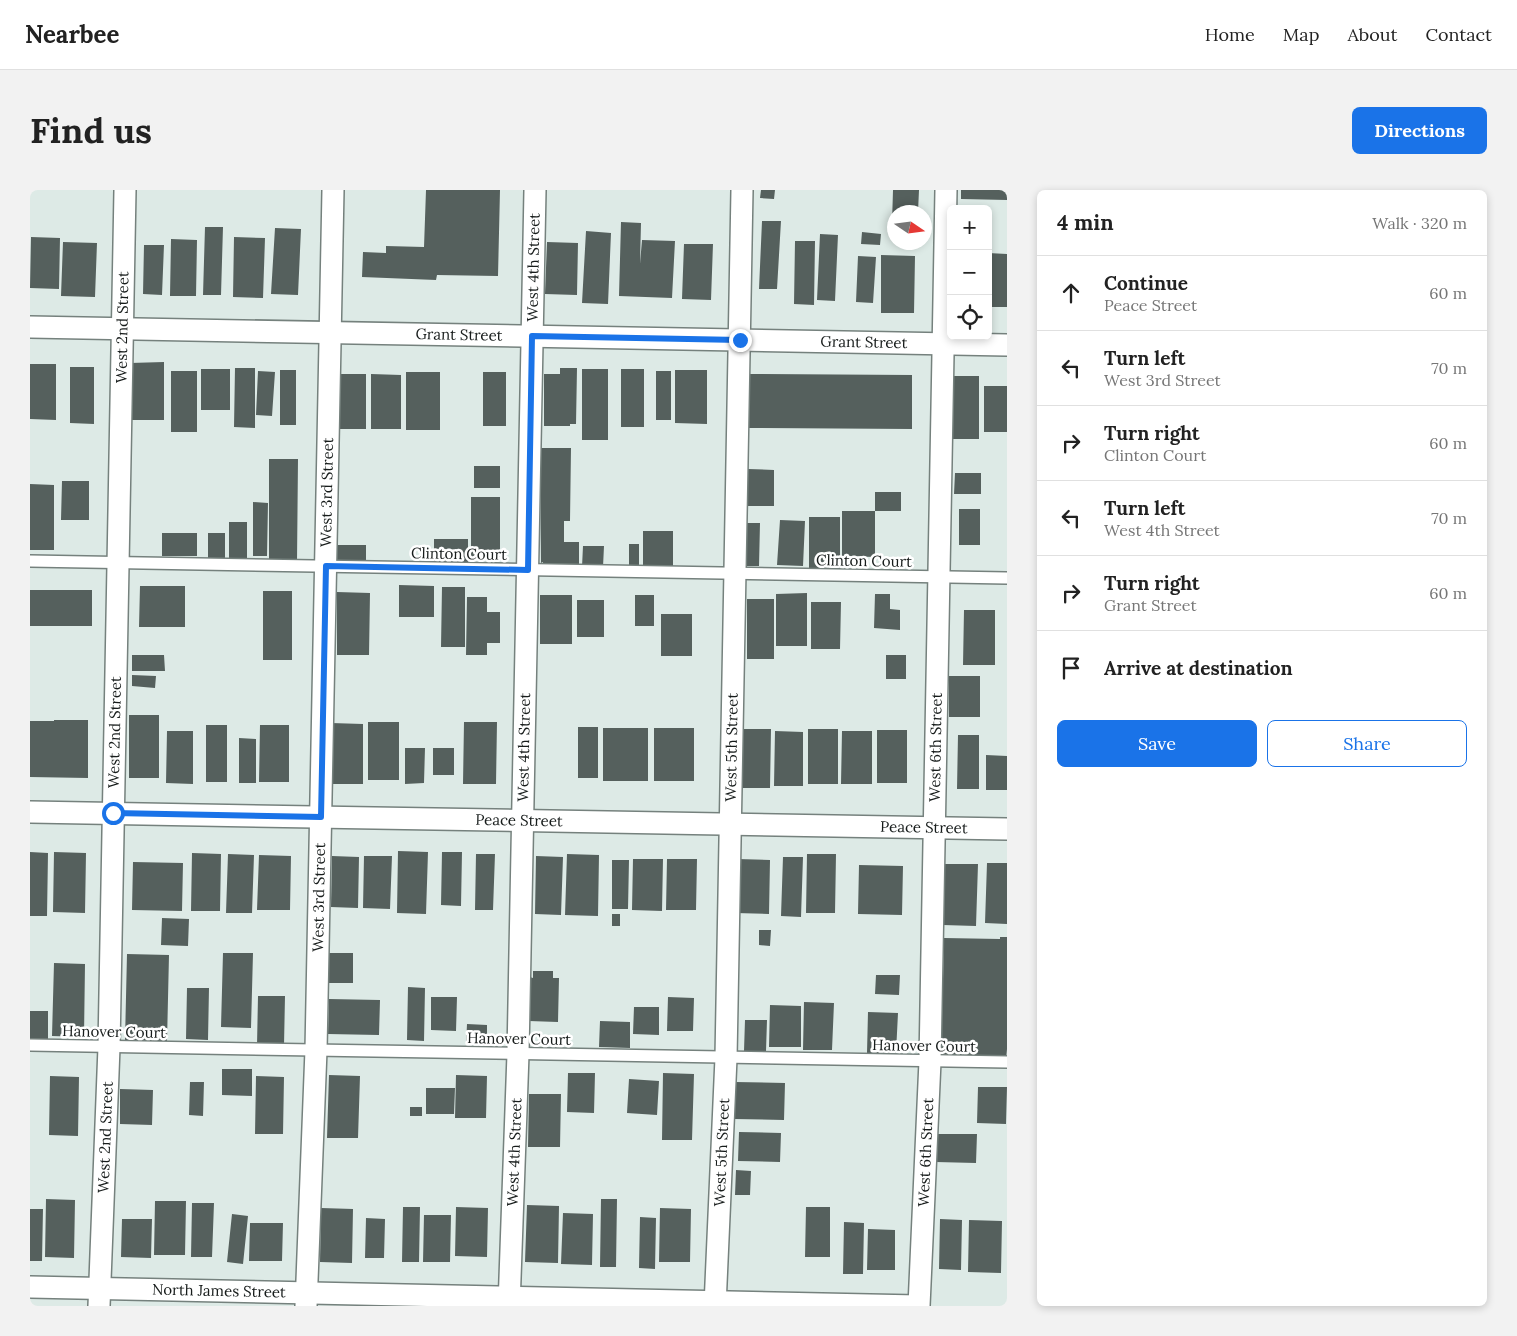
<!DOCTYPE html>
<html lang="en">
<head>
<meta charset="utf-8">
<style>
	:root { --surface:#fff; --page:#f2f2f2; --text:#222; --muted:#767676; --line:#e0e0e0; --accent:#1a73e8 }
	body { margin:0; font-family:Lora,serif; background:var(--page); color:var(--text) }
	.controls { position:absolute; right:15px; top:15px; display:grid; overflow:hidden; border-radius:8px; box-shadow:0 2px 8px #0003 }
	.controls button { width:45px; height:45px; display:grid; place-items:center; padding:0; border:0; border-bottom:1px solid var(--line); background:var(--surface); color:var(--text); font:25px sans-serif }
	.compass { position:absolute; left:857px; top:15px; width:45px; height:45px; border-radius:50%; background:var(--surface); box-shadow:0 2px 8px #0003; rotate:103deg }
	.stop { position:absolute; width:15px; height:15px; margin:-11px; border:4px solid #1a73e8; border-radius:50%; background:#fff }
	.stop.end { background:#1a73e8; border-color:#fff; box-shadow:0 1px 5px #0008 }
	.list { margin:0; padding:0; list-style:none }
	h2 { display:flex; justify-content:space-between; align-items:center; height:65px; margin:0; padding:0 20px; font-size:21px }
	h2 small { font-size:16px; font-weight:400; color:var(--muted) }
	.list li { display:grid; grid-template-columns:32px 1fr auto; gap:15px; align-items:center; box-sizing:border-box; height:75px; padding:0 20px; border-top:1px solid var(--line) }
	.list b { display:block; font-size:19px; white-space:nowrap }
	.list p { margin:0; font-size:16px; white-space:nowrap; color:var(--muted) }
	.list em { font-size:16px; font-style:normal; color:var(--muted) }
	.actions { display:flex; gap:10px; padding:15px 20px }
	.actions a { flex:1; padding:11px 0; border:1px solid var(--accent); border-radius:8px; text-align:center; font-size:18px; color:var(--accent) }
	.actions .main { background:var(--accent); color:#fff }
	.icon { flex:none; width:28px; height:28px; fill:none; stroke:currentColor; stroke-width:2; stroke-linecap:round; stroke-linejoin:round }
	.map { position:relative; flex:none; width:977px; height:1116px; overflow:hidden; border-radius:8px }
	header { display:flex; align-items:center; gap:30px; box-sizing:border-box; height:70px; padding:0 25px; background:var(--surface); border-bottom:1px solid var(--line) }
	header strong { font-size:24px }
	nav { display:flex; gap:28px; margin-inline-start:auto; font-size:18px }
	.intro { display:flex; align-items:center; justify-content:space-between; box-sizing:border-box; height:120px; padding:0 30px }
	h1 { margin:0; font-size:35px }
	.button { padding:12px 22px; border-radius:8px; background:var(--accent); color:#fff; font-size:18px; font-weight:700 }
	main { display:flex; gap:30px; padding:0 30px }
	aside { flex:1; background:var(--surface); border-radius:8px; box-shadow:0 2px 8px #0003 }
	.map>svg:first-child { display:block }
</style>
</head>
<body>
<header>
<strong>Nearbee</strong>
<nav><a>Home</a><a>Map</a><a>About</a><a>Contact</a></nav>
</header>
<div class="intro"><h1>Find us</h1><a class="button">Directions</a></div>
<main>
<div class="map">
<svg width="977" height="1116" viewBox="0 0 977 1116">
	<rect width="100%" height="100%" fill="#ddeae6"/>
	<path fill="#55605d" d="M396,0h74l-2,86 -61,-1 -1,5 -74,-3 1,-25 23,1v-7l38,1z
		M731,0h14l-1,9 -14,-1z
		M863,0h26l-1,22h-24v11h-2z
		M931,0h46v10l-46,-1z
		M732,31h19l-4,68h-18z
		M591,32l20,1 -1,41 2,-24 33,1 -3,57 -53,-2z
		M175,37h18l-2,68h-18z
		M245,38l26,1 -3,66 -27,-1z
		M556,41l25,2 -3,71 -26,-1z
		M832,42l19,2 -1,11 -19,-1z
		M790,44l18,1 -3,66 -18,-1z
		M1,47l29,1 -1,51 -29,-1z
		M204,47l31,1 -2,60 -30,-1z
		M141,49l26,1 -1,56h-26z
		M765,51h20l-1,64 -20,-1z
		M33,52l34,1 -2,54 -34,-1z
		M517,52l31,1 -1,52 -32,-1z
		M654,54h29l-2,56 -29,-1z
		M114,55h20l-2,50 -19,-1z
		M958,63l19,1v53h-19z
		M851,65l34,1 -1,57h-33z
		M828,66l18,1 -3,46 -17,-1z
		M134,172v58h-35l1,-57z
		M0,174h26v56l-26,-1z
		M40,177h24v57l-24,-1z
		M205,178h20v60l-21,-1z
		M530,178h17l-1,56h-6v2h-26v-52h16z
		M171,179h29v41h-29z
		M552,179h26v71h-26z
		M591,179h23v58h-23z
		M250,180h16v55h-16z
		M645,180h32v54l-32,-1z
		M141,181h26v61h-26z
		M228,181l17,1 -3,44 -16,-1z
		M626,181h15v49h-15z
		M376,182h34v58h-34z
		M453,182h23v54h-23z
		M309,184h27v55h-27z
		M341,184l30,1v54h-30z
		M719,184l163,1v54l-163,-1z
		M922,186h27v63h-27z
		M954,196h23v46h-23z
		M510,258h31l-1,73h-6v21h15v25h-36v-5l-2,1z
		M239,269h29l-1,103 -28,-1z
		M444,276h26v22h-26z
		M718,279l26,1v36h-27z
		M925,283h26v21h-27z
		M32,291h27v39h-28z
		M0,294l24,1v65h-24z
		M845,302h26v19h-26v46l-33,-1v-45h33z
		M441,307h29v62h-29z
		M223,312l15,1 -1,53h-14z
		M929,319h21v36h-21z
		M779,327h31v52h-31z
		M750,330l25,1 -2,45 -26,-1z
		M199,332h18v36h-18z
		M713,333h17l-1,43h-16z
		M613,341h30v36h-30z
		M132,343h35v23h-35z
		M178,343h17v26h-17z
		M404,349h34v24h-34z
		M599,354h10v22h-10z
		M306,355h30v17h-30z
		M553,356h21l-1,21h-21z
		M369,395l35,1v31h-35z
		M110,396h45v41h-46z
		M412,397h23v60h-24z
		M0,400h62v36h-62z
		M233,401h29v69h-29z
		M307,402l33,1 -1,62h-32z
		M777,403v53h-31v-52z
		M845,404h15v15l10,1v20l-26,-2z
		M510,405h32v49h-32z
		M605,405h19v31h-19z
		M437,407h20v15h13v31h-13v12h-21z
		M717,409h27v60h-27z
		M547,410h27v37h-27z
		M781,412h30l-1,47h-29z
		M934,420h31v55h-32z
		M631,424h31v42h-31z
		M102,465h32l1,16h-33z
		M856,465h20v24h-20z
		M102,485l24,1 -1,12 -23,-2z
		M919,486h31v41h-31z
		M99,525h30v63h-30z
		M24,530h34v58l-58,-1v-56h24z
		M338,532h31v58h-31z
		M434,532h33l-1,62h-33z
		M301,533l32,1v60h-32z
		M176,535h21v57h-21z
		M230,535h29v57h-30z
		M548,537h20v51h-20z
		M573,538h45v53h-45z
		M624,538h40v53h-40z
		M706,539h35l-1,59h-34z
		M778,539h30v55h-30z
		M847,540h30v53h-30z
		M137,541h26v53l-27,-1z
		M745,541l28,1v54h-29z
		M812,541h30v53h-31z
		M928,545h21v54h-22z
		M209,548l17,1v44h-17z
		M375,558h20l-1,35 -19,1z
		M403,558h21v27h-21z
		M956,565l21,1v34h-21z
		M368,661l30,1 -2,62 -29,-1z
		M0,662l18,1 -1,63h-17z
		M24,662l32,1 -1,60 -32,-1z
		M412,662h20l-1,54 -20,-1z
		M162,663l29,1 -1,57h-29z
		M198,664l26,1 -2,58h-26z
		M446,664h19l-2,56h-18z
		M537,664l32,1 -1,61 -33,-1z
		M777,664h29l-1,59h-29z
		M229,665l32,1 -1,54h-33z
		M302,666l27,1 -1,51 -27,-1z
		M334,666h28l-2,53 -27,-1z
		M506,666l27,1 -2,58 -26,-1z
		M753,667h20l-2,60 -20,-1z
		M603,669h30l-1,52 -30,-1z
		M637,669h30l-1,51h-30z
		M707,669l33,1 -1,54 -34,-1z
		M582,670h17l-1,49h-16z
		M103,672l50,1 -1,48 -50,-1z
		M957,673h20v61l-22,-1z
		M915,674h33l-2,62 -33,-1z
		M829,675l44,1 -1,49 -44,-1z
		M582,724h8v12h-8z
		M132,728l27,1 -1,27 -27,-1z
		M729,740h12l-1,16 -11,-1z
		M970,747h7v112l-1,11 -65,-1 3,-121 56,1z
		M193,763h30l-2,75 -30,-1z
		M299,763h24v30h-24z
		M97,764l42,1 -2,87 -42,-1z
		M24,773l31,1 -1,73 -32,-1z
		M503,781h20v7h6l-1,44 -29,-1 1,-44 3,1z
		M846,785h24l-1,20 -24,-1z
		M378,797l17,1 -1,53 -17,-1z
		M157,798h22l-1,52 -22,-1z
		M228,806h27l-1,50h-27z
		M401,807h26l-1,34 -25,-1z
		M638,807l26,1 -1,33h-26z
		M299,809l51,1 -1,35 -51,-1z
		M774,812l30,1 -2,47h-29z
		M740,815l31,1v41h-32z
		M604,817h25v28l-26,-1z
		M0,821h18v29l-18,-1z
		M838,822l30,1 -2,40h-29z
		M715,830h22l-1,31h-22z
		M570,831l30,1v26l-31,-1z
		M437,834l20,1v20h-21z
		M192,879h30v27l-30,-1z
		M538,883h27l-1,40 -27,-1z
		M633,883l31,1 -2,66h-30z
		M299,885l31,1 -2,62h-31z
		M426,885l31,1 -1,42h-31z
		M20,886l29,1 -1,59 -29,-1z
		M226,886l28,1 -1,57h-28z
		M599,889l30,2 -2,34 -30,-2z
		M160,892h14l-1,34 -14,-1z
		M705,892l50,1 -1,37 -50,-1z
		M948,897h29l-1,37 -29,-1z
		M396,898h29l-1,26h-28z
		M90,899l33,1 -1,35 -32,-1z
		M499,904h32l-1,53h-32z
		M380,917h12v9h-12z
		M709,942l42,1 -1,29 -42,-1z
		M906,944h41l-1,29 -40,-1z
		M706,980l15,1 -1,24h-15z
		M16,1009l29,1 -1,58 -29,-1z
		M571,1009h16l-1,68h-16z
		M125,1011h31l-1,54h-31z
		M162,1013h22l-2,54h-21z
		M497,1015l32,1 -1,57 -33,-1z
		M373,1017h17l-1,55h-17z
		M426,1017l32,1 -1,49 -32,-1z
		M776,1017h24v50h-25z
		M291,1018l32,1 -1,54 -32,-1z
		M630,1018l31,1 -1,53h-31z
		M0,1019h13l-1,52h-12z
		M533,1023l30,1 -1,51 -31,-1z
		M202,1024l16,2 -5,48 -16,-2z
		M394,1025h27l-1,47h-27z
		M610,1027l16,1 -1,51 -16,-1z
		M336,1028l19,1 -1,39h-19z
		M92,1029h30l-1,39 -30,-1z
		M910,1029l22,1 -1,50 -22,-1z
		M939,1030l33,1 -1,52 -33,-1z
		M814,1032l20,1 -1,51h-20z
		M220,1033h33l-1,38h-33z
		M838,1039l27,1v40h-28z"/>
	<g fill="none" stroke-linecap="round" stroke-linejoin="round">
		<defs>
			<path id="service" d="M0,371l977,17
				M0,855l977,17"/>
			<g id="minor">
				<path id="s1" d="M0,137l977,18"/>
				<path id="s2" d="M0,622l977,17"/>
				<path id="s3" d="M0,1097l888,19"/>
				<path id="s4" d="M69,1116l10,-259 16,-857"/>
				<path id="s5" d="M276,1116l10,-256 17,-860"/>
				<path id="s6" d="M479,1116l9,-252 17,-864"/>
				<path id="s7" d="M685,1116l11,-248 16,-868"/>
				<path id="s8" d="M889,1116l11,-245 16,-871"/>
			</g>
		</defs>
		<use href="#service" stroke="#75817d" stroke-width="14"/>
		<use href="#minor" stroke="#75817d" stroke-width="24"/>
		<use href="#service" stroke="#fff" stroke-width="11"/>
		<use href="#minor" stroke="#fff" stroke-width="21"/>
	</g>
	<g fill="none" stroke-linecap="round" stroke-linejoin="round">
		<path stroke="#1a73e8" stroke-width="6" d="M83,623l208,4 5,-251 202,4 4,-234 208,4"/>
	</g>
	<g text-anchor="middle" stroke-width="5" stroke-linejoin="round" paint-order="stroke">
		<g font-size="15" fill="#171c1b" stroke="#fff">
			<text dy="5" stroke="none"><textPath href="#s6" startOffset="1039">West 4th Street</textPath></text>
			<text dy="5" stroke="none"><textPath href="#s4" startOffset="979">West 2nd Street</textPath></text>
			<text dy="5" stroke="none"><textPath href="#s1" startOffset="429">Grant Street</textPath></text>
			<text dy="5" stroke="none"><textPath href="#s1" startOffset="834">Grant Street</textPath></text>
			<text dy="5" stroke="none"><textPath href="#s5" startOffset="814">West 3rd Street</textPath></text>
			<text transform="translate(429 364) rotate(1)" y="5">Clinton Court</text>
			<text transform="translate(834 371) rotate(1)" y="5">Clinton Court</text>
			<text dy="5" stroke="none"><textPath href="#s4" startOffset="574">West 2nd Street</textPath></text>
			<text dy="5" stroke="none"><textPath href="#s6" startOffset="559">West 4th Street</textPath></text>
			<text dy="5" stroke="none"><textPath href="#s7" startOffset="559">West 5th Street</textPath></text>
			<text dy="5" stroke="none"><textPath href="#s8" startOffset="559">West 6th Street</textPath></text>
			<text dy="5" stroke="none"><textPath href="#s2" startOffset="489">Peace Street</textPath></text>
			<text dy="5" stroke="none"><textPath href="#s2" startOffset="894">Peace Street</textPath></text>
			<text dy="5" stroke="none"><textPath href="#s5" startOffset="409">West 3rd Street</textPath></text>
			<text transform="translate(84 842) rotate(1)" y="5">Hanover Court</text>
			<text transform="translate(489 849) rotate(1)" y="5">Hanover Court</text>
			<text transform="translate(894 856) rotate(1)" y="5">Hanover Court</text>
			<text dy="5" stroke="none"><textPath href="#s4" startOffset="169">West 2nd Street</textPath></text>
			<text dy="5" stroke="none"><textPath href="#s6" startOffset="154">West 4th Street</textPath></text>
			<text dy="5" stroke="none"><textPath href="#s7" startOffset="154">West 5th Street</textPath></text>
			<text dy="5" stroke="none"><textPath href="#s8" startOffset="154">West 6th Street</textPath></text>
			<text dy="5" stroke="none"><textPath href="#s3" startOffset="189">North James Street</textPath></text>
		</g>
	</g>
</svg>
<div class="controls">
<button>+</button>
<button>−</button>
<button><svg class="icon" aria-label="locate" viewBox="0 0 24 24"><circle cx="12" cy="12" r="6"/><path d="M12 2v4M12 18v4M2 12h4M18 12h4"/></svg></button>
</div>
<svg class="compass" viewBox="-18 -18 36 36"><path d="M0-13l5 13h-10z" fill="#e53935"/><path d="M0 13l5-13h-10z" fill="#767676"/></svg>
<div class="stop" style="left:83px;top:623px"></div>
<div class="stop end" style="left:710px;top:150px"></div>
</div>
<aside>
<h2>4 min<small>Walk · 320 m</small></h2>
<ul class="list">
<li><svg class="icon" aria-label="ahead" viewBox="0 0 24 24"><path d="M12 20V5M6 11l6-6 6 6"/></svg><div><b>Continue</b><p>Peace Street</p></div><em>60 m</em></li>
<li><svg class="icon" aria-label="left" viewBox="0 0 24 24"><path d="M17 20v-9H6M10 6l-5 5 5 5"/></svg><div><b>Turn left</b><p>West 3rd Street</p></div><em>70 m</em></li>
<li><svg class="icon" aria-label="right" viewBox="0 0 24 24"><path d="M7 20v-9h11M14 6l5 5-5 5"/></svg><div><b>Turn right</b><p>Clinton Court</p></div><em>60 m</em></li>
<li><svg class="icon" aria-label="left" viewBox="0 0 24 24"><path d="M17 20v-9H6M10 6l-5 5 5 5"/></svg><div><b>Turn left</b><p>West 4th Street</p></div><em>70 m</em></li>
<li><svg class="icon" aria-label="right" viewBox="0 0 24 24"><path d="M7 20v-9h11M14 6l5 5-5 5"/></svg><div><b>Turn right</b><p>Grant Street</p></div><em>60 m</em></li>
<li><svg class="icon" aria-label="arrive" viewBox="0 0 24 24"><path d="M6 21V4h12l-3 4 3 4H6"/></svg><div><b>Arrive at destination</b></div></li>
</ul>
<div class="actions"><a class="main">Save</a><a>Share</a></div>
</aside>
</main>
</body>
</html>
